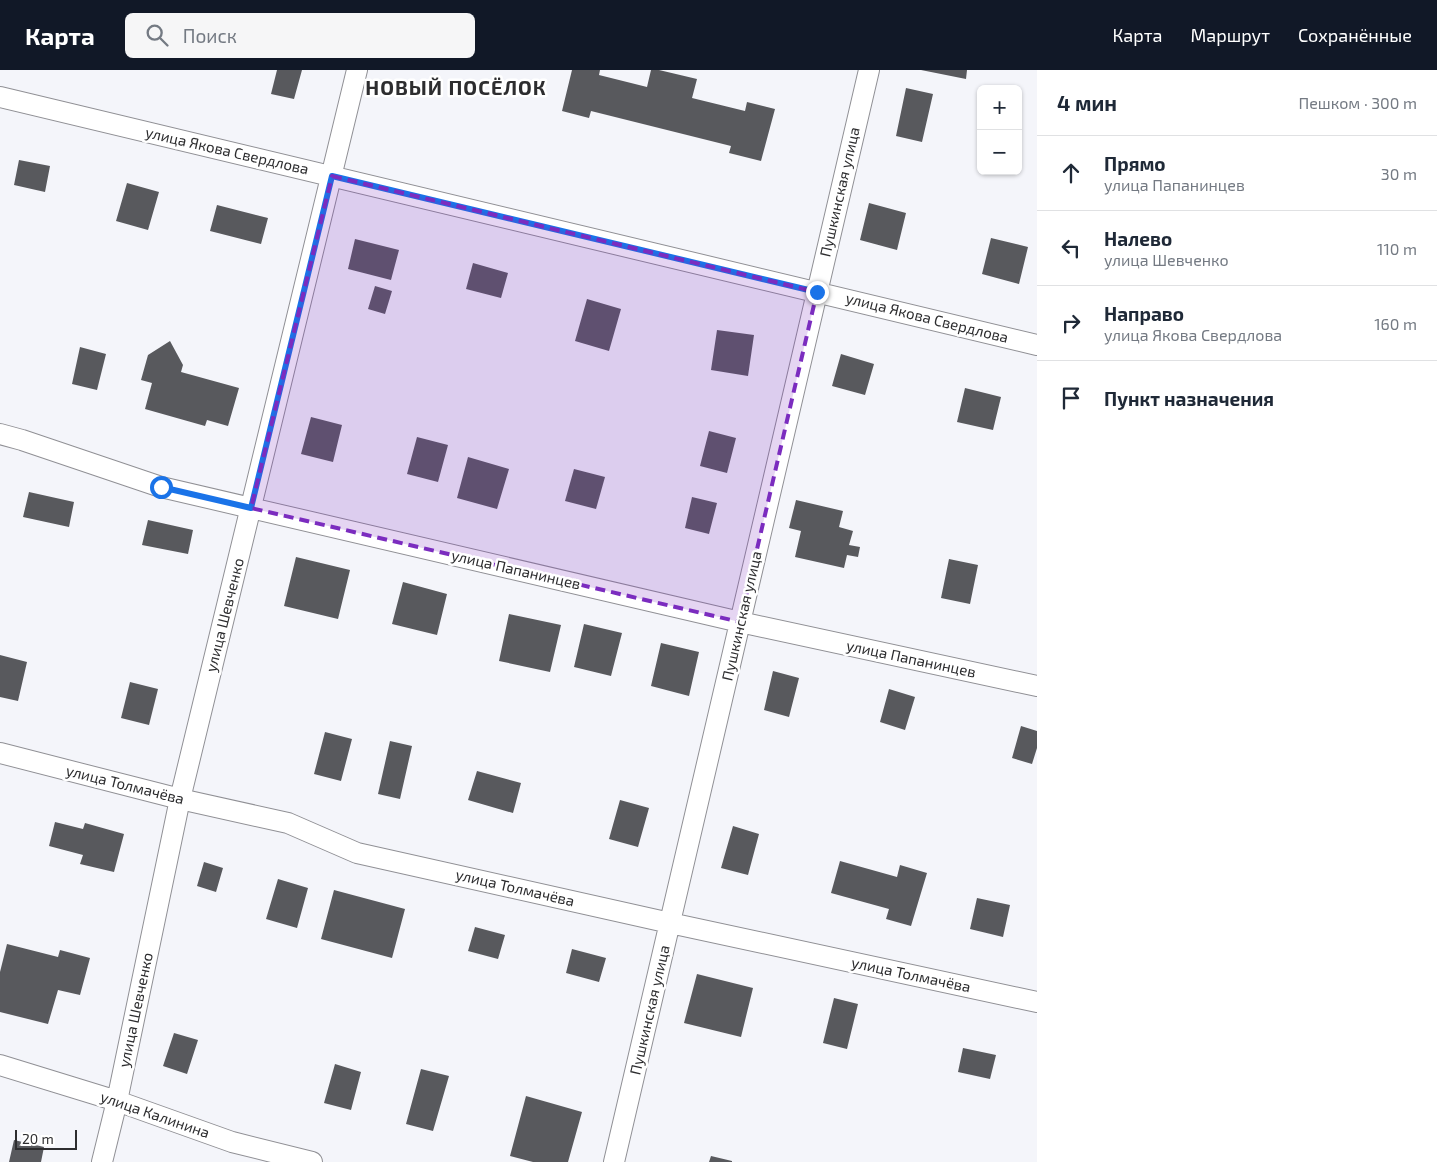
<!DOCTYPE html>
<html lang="ru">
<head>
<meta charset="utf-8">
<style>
	:root { --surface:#fff; --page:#f6f6f7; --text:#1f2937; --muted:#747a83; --line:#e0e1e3; --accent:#111827 }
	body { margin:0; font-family:"Exo 2",sans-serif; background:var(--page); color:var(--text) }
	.controls { position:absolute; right:15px; top:15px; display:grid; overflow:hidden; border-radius:8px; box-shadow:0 1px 4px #0004 }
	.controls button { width:45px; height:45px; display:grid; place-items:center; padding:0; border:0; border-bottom:1px solid var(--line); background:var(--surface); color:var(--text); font:25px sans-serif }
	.scale { position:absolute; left:15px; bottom:12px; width:62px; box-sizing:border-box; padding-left:5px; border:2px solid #2d2d2f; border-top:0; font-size:14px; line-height:18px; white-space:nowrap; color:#2d2d2f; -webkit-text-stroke:4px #fff; paint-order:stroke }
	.stop { position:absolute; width:15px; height:15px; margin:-11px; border:4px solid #1a73e8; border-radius:50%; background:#fff }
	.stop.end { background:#1a73e8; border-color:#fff; box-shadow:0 1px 5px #0008 }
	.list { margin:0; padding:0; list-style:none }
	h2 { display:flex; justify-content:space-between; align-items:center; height:65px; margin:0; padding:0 20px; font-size:21px }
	h2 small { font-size:16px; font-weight:400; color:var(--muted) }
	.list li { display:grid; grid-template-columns:32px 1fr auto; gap:15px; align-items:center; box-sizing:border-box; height:75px; padding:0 20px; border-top:1px solid var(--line) }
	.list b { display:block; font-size:19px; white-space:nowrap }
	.list p { margin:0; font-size:16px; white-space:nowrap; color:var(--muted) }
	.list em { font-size:16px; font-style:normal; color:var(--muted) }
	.icon { flex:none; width:28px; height:28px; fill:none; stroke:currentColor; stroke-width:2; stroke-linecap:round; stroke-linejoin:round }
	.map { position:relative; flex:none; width:1037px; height:1092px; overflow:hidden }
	header { display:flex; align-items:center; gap:30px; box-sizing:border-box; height:70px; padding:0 25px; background:var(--accent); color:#fff }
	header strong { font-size:24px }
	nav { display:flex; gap:28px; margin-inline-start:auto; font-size:18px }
	.search { width:350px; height:45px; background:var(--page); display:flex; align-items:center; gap:12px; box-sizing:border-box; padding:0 18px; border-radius:8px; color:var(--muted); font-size:19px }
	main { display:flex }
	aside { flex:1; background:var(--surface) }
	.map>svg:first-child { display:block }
</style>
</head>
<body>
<header>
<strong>Карта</strong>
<div class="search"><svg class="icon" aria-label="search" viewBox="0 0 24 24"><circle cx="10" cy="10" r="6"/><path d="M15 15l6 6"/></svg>Поиск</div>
<nav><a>Карта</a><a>Маршрут</a><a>Сохранённые</a></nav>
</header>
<main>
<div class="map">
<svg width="1037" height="1092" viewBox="0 0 1037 1092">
	<rect width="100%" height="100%" fill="#f4f5fa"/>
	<path fill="#58595d" d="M277,0h25l-8,29 -23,-5z
		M572,0h28l-1,5 48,12 4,-17h8l38,9 -5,19 53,13 2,-9 28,7 -14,52 -32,-8 2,-7 -140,-35 -2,7 -27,-7z
		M921,0h46l-1,9z
		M906,18l27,6 -11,48 -26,-6z
		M19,90l31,6 -5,26 -31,-7z
		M127,113l32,9 -11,38 -32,-9z
		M869,133l37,10 -9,37 -37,-10z
		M217,135l51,13 -7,26 -51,-13z
		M991,168l37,9 -9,37 -37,-10z
		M355,169l44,11 -8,30 -43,-11z
		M473,193l35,10 -7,25 -35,-9z
		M375,216l17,5 -7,23 -17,-5z
		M587,229l34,10 -12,42 -34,-10z
		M717,260l37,5 -6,41 -37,-6z
		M170,271l13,24 -2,7 58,16 -11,38 -21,-6 -2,6 -60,-17 7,-26 -11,-3 7,-25z
		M80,277l26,7 -9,36 -25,-6z
		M841,284l33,10 -9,31 -33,-9z
		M965,318l36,9 -8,33 -36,-8z
		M311,347l31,8 -9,37 -32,-8z
		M709,361l27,7 -9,35 -27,-7z
		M417,367l31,8 -10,37 -31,-8z
		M468,387l41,12 -12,40 -40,-11z
		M574,399l31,8 -9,32 -31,-8z
		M29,422l45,10 -5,25 -46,-10z
		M692,427l25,6 -8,31 -24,-6z
		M796,430l47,11 -4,16 14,4 -4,14 11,2 -2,10 -11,-2 -3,13 -49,-11 6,-26 -12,-3z
		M148,450l45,10 -5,24 -46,-9z
		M296,487l54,13 -12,49 -54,-13z
		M949,489l29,6 -8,39 -29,-6z
		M403,512l44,12 -10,41 -45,-11z
		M509,544l52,11 -11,47 -51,-11z
		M584,554l38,9 -11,43 -37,-9z
		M661,573l38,9 -10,44 -38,-10z
		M0,585l27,7 -9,39 -18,-4z
		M773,601l26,7 -10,39 -25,-7z
		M130,612l28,7 -9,36 -28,-7z
		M889,619l26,8 -10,33 -25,-8z
		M1021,656l16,5v17l-5,16 -20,-6z
		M325,662l27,7 -11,42 -27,-7z
		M390,671l22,5 -12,53 -22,-5z
		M477,701l44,12 -8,30 -45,-13z
		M620,730l29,8 -11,39 -29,-8z
		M55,752l28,7 2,-6 39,11 -10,38 -34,-8 3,-9 -34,-9z
		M733,756l26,8 -11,41 -27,-7z
		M840,791l57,16 3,-12 27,8 -16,53 -25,-7 3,-10 -58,-16z
		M204,792l19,6 -7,24 -19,-6z
		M278,809l30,9 -11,40 -31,-9z
		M334,820l71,19 -13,49 -71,-19z
		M977,828l33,7 -7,32 -33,-8z
		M475,857l30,8 -7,24 -30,-8z
		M7,874l51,13 2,-7 30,8 -10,37 -22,-5 -10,34 -48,-12v-40z
		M572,879l34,9 -7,24 -33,-9z
		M697,904l56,14 -12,49 -57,-14z
		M834,928l24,6 -11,45 -24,-6z
		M174,963l24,7 -11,34 -24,-8z
		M963,978l33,7 -6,24 -32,-7z
		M335,994l26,8 -10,38 -27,-7z
		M421,999l28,7 -16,55 -27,-7z
		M526,1026l56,16 -14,50h-35l-23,-6z
		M14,1070l30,7 -3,15h-32z
		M711,1086l21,5v1h-23z"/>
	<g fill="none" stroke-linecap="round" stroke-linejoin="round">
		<defs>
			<path id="street" d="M0,27l1037,248
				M0,364l22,6 139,47 579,135 297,64
				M0,683l180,46 108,24 69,30 313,70 367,79
				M0,995l117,36 115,41 80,20
				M102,1092l15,-61 63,-302 177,-729
				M614,1092l255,-1092"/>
		</defs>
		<use href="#street" stroke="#909095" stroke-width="22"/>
		<use href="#street" stroke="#fff" stroke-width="20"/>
	</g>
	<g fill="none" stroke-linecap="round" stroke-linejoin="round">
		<path stroke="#1a73e8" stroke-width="6" d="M161,417l90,21 81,-332 485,116"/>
	</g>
	<path fill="#7b2cbf" fill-opacity="0.2" stroke="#7b2cbf" stroke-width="4" stroke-dasharray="10 6" stroke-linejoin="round" d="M332,106l485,116 -77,330 -489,-114z"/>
	<g text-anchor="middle" stroke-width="5" stroke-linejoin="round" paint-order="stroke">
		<g font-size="15" fill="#2d2d2f" stroke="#fff">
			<text transform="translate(227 81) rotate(13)" y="5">улица Якова Свердлова</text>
			<text transform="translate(840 122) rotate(-77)" y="5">Пушкинская улица</text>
			<text transform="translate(927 248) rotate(14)" y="5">улица Якова Свердлова</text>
			<text transform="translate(516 500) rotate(13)" y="5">улица Папанинцев</text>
			<text transform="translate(225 545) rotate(-76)" y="5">улица Шевченко</text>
			<text transform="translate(742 546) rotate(-77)" y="5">Пушкинская улица</text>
			<text transform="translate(911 589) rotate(12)" y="5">улица Папанинцев</text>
			<text transform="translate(125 715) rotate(14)" y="5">улица Толмачёва</text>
			<text transform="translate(515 818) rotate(13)" y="5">улица Толмачёва</text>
			<text transform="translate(911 905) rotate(12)" y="5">улица Толмачёва</text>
			<text transform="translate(136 940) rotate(-78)" y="5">улица Шевченко</text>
			<text transform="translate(650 940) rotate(-77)" y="5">Пушкинская улица</text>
			<text transform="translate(155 1045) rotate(19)" y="5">улица Калинина</text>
		</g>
		<g font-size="20" font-weight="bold" letter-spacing="1" fill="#2d2d2f" stroke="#fff">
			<text x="456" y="25">НОВЫЙ ПОСЁЛОК</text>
		</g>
	</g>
</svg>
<div class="controls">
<button>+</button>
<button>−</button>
</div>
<div class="scale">20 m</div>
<div class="stop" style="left:161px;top:417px"></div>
<div class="stop end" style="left:817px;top:222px"></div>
</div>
<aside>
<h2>4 мин<small>Пешком · 300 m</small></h2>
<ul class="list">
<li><svg class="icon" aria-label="ahead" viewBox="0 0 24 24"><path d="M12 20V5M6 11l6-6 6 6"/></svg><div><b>Прямо</b><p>улица Папанинцев</p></div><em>30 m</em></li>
<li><svg class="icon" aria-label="left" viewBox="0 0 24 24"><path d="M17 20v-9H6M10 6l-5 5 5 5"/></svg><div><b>Налево</b><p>улица Шевченко</p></div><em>110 m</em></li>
<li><svg class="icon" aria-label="right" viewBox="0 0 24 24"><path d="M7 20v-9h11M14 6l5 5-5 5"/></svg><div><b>Направо</b><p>улица Якова Свердлова</p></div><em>160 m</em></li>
<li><svg class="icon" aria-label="arrive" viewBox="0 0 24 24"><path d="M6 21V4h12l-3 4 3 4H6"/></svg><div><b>Пункт назначения</b></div></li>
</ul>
</aside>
</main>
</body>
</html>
